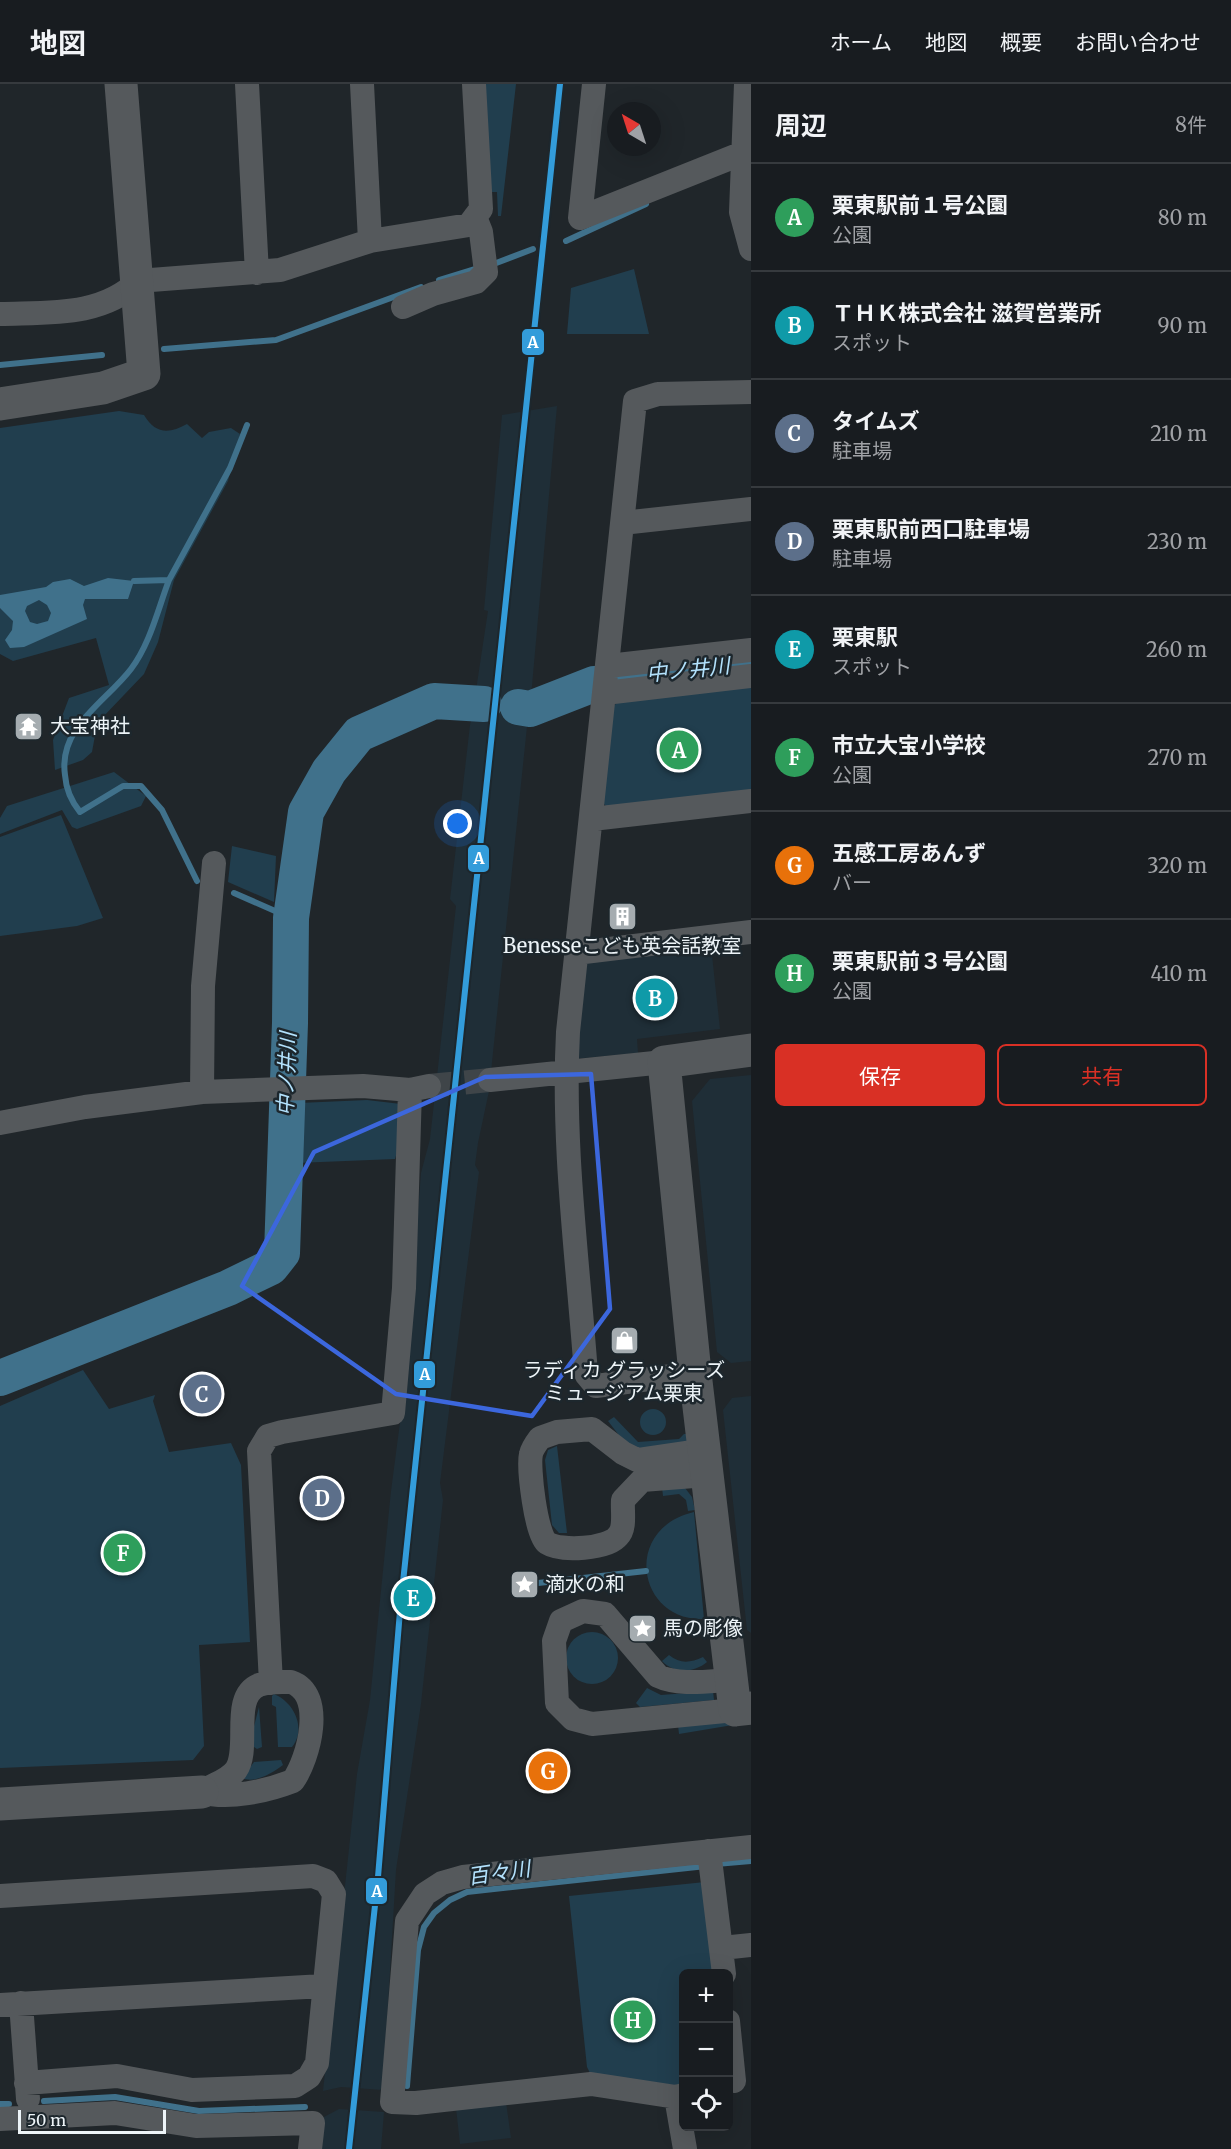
<!DOCTYPE html>
<html lang="ja">
<head>
<meta charset="utf-8">
<style>
	:root { --surface:#181c20; --page:#212529; --text:#f1f3f6; --muted:#9fa1a5; --line:#363a3e; --accent:#d93025 }
	body { margin:0; font-family:Merriweather,"Noto Sans JP",serif; background:var(--page); color:var(--text) }
	.controls { position:absolute; right:18px; bottom:18px; display:grid; overflow:hidden; border-radius:9px; box-shadow:0 6px 24px #0002 }
	.controls button { width:54px; height:54px; display:grid; place-items:center; padding:0; border:0; border-bottom:2px solid var(--line); background:var(--surface); color:var(--text); font:30px sans-serif }
	.compass { position:absolute; left:607px; top:18px; width:54px; height:54px; border-radius:50%; background:var(--surface); box-shadow:0 6px 24px #0002; rotate:321deg }
	.scale { position:absolute; left:18px; bottom:15px; width:148px; box-sizing:border-box; padding-left:6px; border:3px solid #edf4f8; border-top:0; font-size:16px; line-height:21px; white-space:nowrap; color:#edf4f8; -webkit-text-stroke:4px #1d272d; paint-order:stroke }
	.you { position:absolute; left:458px; top:740px; width:21px; height:21px; margin:-15px; border:4px solid #fff; border-radius:50%; background:#1a73e8; box-shadow:0 0 0 9px #1a73e833 }
	.badge { display:grid; place-items:center; width:39px; height:39px; border-radius:50%; background:var(--accent); color:#fff; font-size:20px; font-weight:700 }
	.pin { position:absolute; translate:-50% -50%; border:3px solid #fff; box-shadow:0 2px 6px #0006 }
	.list { margin:0; padding:0; list-style:none }
	h2 { display:flex; justify-content:space-between; align-items:center; height:78px; margin:0; padding:0 24px; font-size:26px }
	h2 small { font-size:20px; font-weight:400; color:var(--muted) }
	.list li { display:grid; grid-template-columns:39px 1fr auto; gap:18px; align-items:center; box-sizing:border-box; height:108px; padding:0 24px; border-top:2px solid var(--line) }
	.list b { display:block; font-size:22px; white-space:nowrap }
	.list p { margin:0; font-size:20px; white-space:nowrap; color:var(--muted) }
	.list em { font-size:20px; font-style:normal; color:var(--muted) }
	.actions { display:flex; gap:12px; padding:18px 24px }
	.actions a { flex:1; padding:14px 0; border:2px solid var(--accent); border-radius:9px; text-align:center; font-size:21px; color:var(--accent) }
	.actions .main { background:var(--accent); color:#fff }
	.icon { flex:none; width:33px; height:33px; fill:none; stroke:currentColor; stroke-width:2; stroke-linecap:round; stroke-linejoin:round }
	.map { position:relative; flex:none; width:751px; height:2065px; overflow:hidden }
	header { display:flex; align-items:center; gap:36px; box-sizing:border-box; height:84px; padding:0 30px; background:var(--surface); border-bottom:2px solid var(--line) }
	header strong { font-size:28px }
	nav { display:flex; gap:33px; margin-inline-start:auto; font-size:21px }
	main { display:flex }
	aside { flex:1; background:var(--surface) }
	.map>svg:first-child { display:block }
</style>
</head>
<body>
<header>
<strong>地図</strong>
<nav><a>ホーム</a><a>地図</a><a>概要</a><a>お問い合わせ</a></nav>
</header>
<main>
<div class="map">
<svg width="751" height="2065" viewBox="0 0 751 2065">
	<rect width="100%" height="100%" fill="#20262a"/>
	<path fill="#1f2e37" d="M557,322l-26,291 -15,-1 -2,19 14,2 -39,374 -11,52 -3,22 4,7 -39,311 3,17 -22,204 -25,166 -13,220 -42,-3 -18,4 34,-317 13,-74 21,-209 13,-99 17,-219 9,-34 26,-233 -6,-7 20,-174 3,-13 5,-5 7,4 2,-15 -8,-1 -3,-5 12,-79 -4,-1 18,-195z
		M711,862l9,83 -83,10 1,14 -64,6 9,-93 6,-6z
		M751,991v286l-20,2 -14,-11 -25,-251 18,-22z
		M751,1312v237l-4,-3 -24,-220 9,-12z
		M506,2018l5,36 -51,6 -4,-36z
		M339,2025l45,3 -3,37h-60l3,-32z"/>
	<path fill="#213e4e" d="M483,0h33l-15,132h-3l-1,-24h-7z
		M634,185l15,65h-82l4,-46z
		M119,327l25,4c11,19 25,19 43,9l15,14 7,-6 22,-4 9,6 -12,47 -54,99 -16,62 -14,32 -42,44 -6,12 -4,22 -9,8 -28,10 -2,-30 16,-42 40,-13 -13,-47 -83,23 -13,-7v-226z
		M751,603v104l-143,17 -7,-7 9,-92 8,-7z
		M114,688l32,24 -5,10 -64,23 -5,-2 -10,-17 -62,24v-16l7,-12z
		M61,731l42,103 -26,8 -77,10v-99z
		M232,762l44,10 -2,46 -46,-20z
		M367,1016l34,4 -1,38 -5,17 -99,4 3,-60z
		M83,1286l26,39 46,-14 -2,6 16,51 62,-9 10,22 9,177 -51,3 5,101 -11,14 -193,8v-362z
		M640 1338a13 13 0 1 1 26 0a13 13 0 1 1-26 0Z
		M614,1333l24,25 41,-3 5,-5h5l-2,9 -43,7 -16,-3 -20,-26z
		M557,1362l10,87h-8l-7,-8 -7,-65 3,-10z
		M662,1403l23,1 7,9 3,13 -7,1 -2,-11 -7,-6 -16,2z
		M694,1428l10,107c-66,3 -83,-90 -10,-107z
		M566 1574a26 26 0 1 1 52 0a26 26 0 1 1-52 0Z
		M669,1571c11,9 21,8 34,2l4,5c-13,11 -33,12 -45,-1z
		M647,1604l14,7 52,-4 1,9 -74,7 -4,-4z
		M274,1610c20,8 33,35 18,53h-14l-2,-40 -4,-2v-9z
		M259,1623l3,40 -5,2 -3,-2 -1,-17z
		M751,1634v4l-72,12 -1,-9z
		M281,1676l2,5c-11,8 -28,19 -41,13l12,-16z
		M705,1798l9,91 -30,1 -1,111 -8,2 -84,-12 -4,-8 -18,-171z"/>
	<path fill="#40718b" fill-rule="evenodd" d="M108,494l26,3 -6,18h-43l-2,6 4,14 -63,28 -14,1 -5,-8 7,-10 1,-9 -13,-13v-13l46,-8 7,-5 17,-3 14,7zM39,516l8,5 4,8 -3,8 -11,3 -7,-2 -5,-11 2,-5z"/>
	<g fill="none" stroke-linecap="round" stroke-linejoin="round">
		<path stroke="#40718b" stroke-width="6" d="M566,157l80,-37
			M491,181l42,-16
			M439,196l39,-12
			M164,265l112,-9 145,-53
			M0,281l102,-10
			M169,496c-11,29 -19,64 -38,89 -25,33 -73,58 -66,106 1,14 6,26 15,37l43,-26h18l21,24 35,71
			M134,497l35,-1 61,-112 17,-43
			M234,809l57,25
			M529,1500l117,-13
			M716,1780l35,-3
			M407,2002l11,-136 6,-23 10,-14 16,-13 17,-8 239,-26
			M44,2017l71,-4 84,14 106,-4
			M0,2020h9"/>
		<path stroke="#40718b" stroke-width="36" d="M624,593l127,-14
			M518,623l12,2 64,-25
			M0,1294l228,-90 43,-21 11,-14 8,-230 1,-105 15,-106 23,-41 30,-37 75,-33 50,3"/>
		<path stroke="#3f4549" stroke-width="24" stroke-dasharray="24 12" stroke-linecap="butt" d="M429,1002l61,-6"/>
		<path stroke="#55595c" stroke-width="24" d="M247,0l10,189
			M362,0l8,157
			M594,0l-14,134 163,-65
			M746,0l-5,128 10,37
			M403,223l30,-13 43,-12 10,-10 -5,-40 -6,-15
			M0,230c48,-2 102,3 138,-33l142,-11 90,-29 99,-16 12,-16 -7,-125
			M622,439l129,-14
			M608,582l143,-16
			M605,609l146,-17
			M592,735l159,-18
			M576,869l175,-21
			M490,996l174,-18
			M202,1008l1,-106 11,-123
			M0,1039l85,-16 117,-15 161,-6 47,4 19,-4
			M695,1289l-99,13 -10,-12c-8,-113 -24,-228 -18,-342l67,-631 23,-7 93,-2
			M705,1366l-68,10 -14,-7 -31,-24 -35,3 -17,6c-3,4 -8,11 -9,16 -3,13 5,82 16,89 14,9 61,6 71,-7 8,-8 4,-25 5,-36l19,-20 65,-5
			M732,1596c-23,1 -53,6 -74,-4l-53,-62 -22,-3 -22,10 -7,20 3,62 16,16 19,5 143,-14
			M291,1598c35,12 18,76 2,99 -26,10 -65,19 -91,11 11,-8 26,-11 34,-22 15,-21 -6,-73 23,-85 9,-4 22,-3 32,-3z
			M271,1599l-12,-232 9,-15 14,-4 111,-19 11,-125 6,-198
			M709,1767l15,123
			M0,1812l313,-20 13,5 8,13 -17,169 -8,14 -14,9 -103,4 -75,-14 -91,7
			M722,1864l29,-3
			M21,1919l7,96
			M0,1921l323,-19
			M728,1937l6,60
			M684,2011l-8,2 -85,-13 -175,19 -24,-1 15,-181 18,-27 17,-11 21,-6 288,-30
			M676,2013l9,52
			M0,2035l115,-6 81,13 117,-3 -3,26"/>
		<path stroke="#55595c" stroke-width="33" d="M0,320l103,-16 41,-14 -23,-290
			M751,966l-87,12 31,311 40,337 16,-2
			M0,1720l202,-12"/>
		<defs>
			<path id="rail-1" d="M349,2065l29,-272 22,-266 160,-1527"/>
		</defs>
		<use href="#rail-1" stroke="#1d272d" stroke-width="10"/>
		<use href="#rail-1" stroke="#339cda" stroke-width="6"/>
	</g>
	<path fill="none" stroke="#3c67dd" stroke-width="4.5" stroke-linejoin="round" d="M591,990l19,235 -78,107 -136,-22 -154,-108 72,-134 171,-75z"/>
	<defs>
		<symbol id="temple-square" viewBox="-11 -11 22 22"><rect x="-9" y="-9" width="18" height="18" rx="4" fill="#a5acb0" stroke="#1d272d"/><path d="M0-6L5-2H3V0L6.5 2.5H4V6H1.5V3h-3V6H-4V2.5H-6.5L-3 0V-2H-5Z" fill="#fff"/></symbol>
		<symbol id="building-square" viewBox="-11 -11 22 22"><rect x="-9" y="-9" width="18" height="18" rx="4" fill="#a5acb0" stroke="#1d272d"/><path d="M-4-6H4V6H1V3H-1V6H-4ZM-2.5-4.3h1.7v1.8h-1.7ZM.8-4.3h1.7v1.8H.8ZM-2.5-1h1.7V.8h-1.7ZM.8-1h1.7V.8H.8Z" fill="#fff"/></symbol>
		<symbol id="shop-square" viewBox="-11 -11 22 22"><rect x="-9" y="-9" width="18" height="18" rx="4" fill="#a5acb0" stroke="#1d272d"/><path d="M-5-2.5h2.3a2.7 3.5 0 0 1 5.4 0H5L5.5 6h-11ZM-1.5-2.5h3a1.5 2.3 0 0 0-3 0Z" fill="#fff"/></symbol>
		<symbol id="sight-square" viewBox="-11 -11 22 22"><rect x="-9" y="-9" width="18" height="18" rx="4" fill="#a5acb0" stroke="#1d272d"/><path d="M0-6L1.8-2.2L6-1.7L2.9 1.2L3.7 5.4L0 3.3L-3.7 5.4L-2.9 1.2L-6-1.7L-1.8-2.2Z" fill="#fff"/></symbol>
	</defs>
	<g fill-rule="evenodd">
		<use href="#temple-square" x="12" y="626" width="33" height="33"/>
		<use href="#building-square" x="606" y="816" width="33" height="33"/>
		<use href="#shop-square" x="608" y="1240" width="33" height="33"/>
		<use href="#sight-square" x="508" y="1484" width="33" height="33"/>
		<use href="#sight-square" x="626" y="1528" width="33" height="33"/>
	</g>
	<g text-anchor="middle" stroke-width="5" stroke-linejoin="round" paint-order="stroke">
		<g font-size="20" fill="#edf4f8" stroke="#1d272d" text-anchor="start">
			<text x="50" y="649">大宝神社</text>
			<text x="622" y="869" text-anchor="middle">Benesseこども英会話教室</text>
			<text x="624" y="1293" text-anchor="middle">ラディカ グラッシーズ<tspan x="624" dy="23">ミュージアム栗東</tspan></text>
			<text x="545" y="1507">滴水の和</text>
			<text x="663" y="1551">馬の彫像</text>
		</g>
		<g font-size="21" font-style="italic" fill="#b3e2fd" stroke="#1d272d">
			<text transform="translate(688 586) rotate(-6)" y="7">中ノ井川</text>
			<text transform="translate(287 990) rotate(-88)" y="7">中ノ井川</text>
			<text transform="translate(499 1789) rotate(-8)" y="7">百々川</text>
		</g>
	</g>
	<g stroke="#1d272d" stroke-width="2">
		<rect x="521" y="244" width="24" height="28" rx="6" fill="#339cda"/>
		<rect x="467" y="760" width="23" height="29" rx="6" fill="#339cda"/>
		<rect x="413" y="1276" width="23" height="29" rx="6" fill="#339cda"/>
		<rect x="365" y="1793" width="23" height="28" rx="6" fill="#339cda"/>
	</g>
	<g font-size="16" text-anchor="middle" font-weight="bold" fill="#fff">
		<text x="533" y="264">A</text>
		<text x="479" y="780">A</text>
		<text x="425" y="1296">A</text>
		<text x="377" y="1813">A</text>
	</g>
</svg>
<div class="controls">
<button>+</button>
<button>−</button>
<button><svg class="icon" aria-label="locate" viewBox="0 0 24 24"><circle cx="12" cy="12" r="6"/><path d="M12 2v4M12 18v4M2 12h4M18 12h4"/></svg></button>
</div>
<svg class="compass" viewBox="-18 -18 36 36"><path d="M0-13l5 13h-10z" fill="#e53935"/><path d="M0 13l5-13h-10z" fill="#9fa1a5"/></svg>
<div class="scale">50 m</div>
<div class="you"></div>
<div class="pin badge" style="left:679px;top:666px;background:#2e9e5b">A</div>
<div class="pin badge" style="left:655px;top:914px;background:#0f9aa8">B</div>
<div class="pin badge" style="left:202px;top:1310px;background:#5c6f8a">C</div>
<div class="pin badge" style="left:322px;top:1414px;background:#5c6f8a">D</div>
<div class="pin badge" style="left:413px;top:1514px;background:#0f9aa8">E</div>
<div class="pin badge" style="left:123px;top:1469px;background:#2e9e5b">F</div>
<div class="pin badge" style="left:548px;top:1687px;background:#e8710a">G</div>
<div class="pin badge" style="left:633px;top:1936px;background:#2e9e5b">H</div>
</div>
<aside>
<h2>周辺<small>8件</small></h2>
<ul class="list">
<li><span class="badge" style="background:#2e9e5b">A</span><div><b>栗東駅前１号公園</b><p>公園</p></div><em>80 m</em></li>
<li><span class="badge" style="background:#0f9aa8">B</span><div><b>ＴＨＫ株式会社 滋賀営業所</b><p>スポット</p></div><em>90 m</em></li>
<li><span class="badge" style="background:#5c6f8a">C</span><div><b>タイムズ</b><p>駐車場</p></div><em>210 m</em></li>
<li><span class="badge" style="background:#5c6f8a">D</span><div><b>栗東駅前西口駐車場</b><p>駐車場</p></div><em>230 m</em></li>
<li><span class="badge" style="background:#0f9aa8">E</span><div><b>栗東駅</b><p>スポット</p></div><em>260 m</em></li>
<li><span class="badge" style="background:#2e9e5b">F</span><div><b>市立大宝小学校</b><p>公園</p></div><em>270 m</em></li>
<li><span class="badge" style="background:#e8710a">G</span><div><b>五感工房あんず</b><p>バー</p></div><em>320 m</em></li>
<li><span class="badge" style="background:#2e9e5b">H</span><div><b>栗東駅前３号公園</b><p>公園</p></div><em>410 m</em></li>
</ul>
<div class="actions"><a class="main">保存</a><a>共有</a></div>
</aside>
</main>
</body>
</html>
